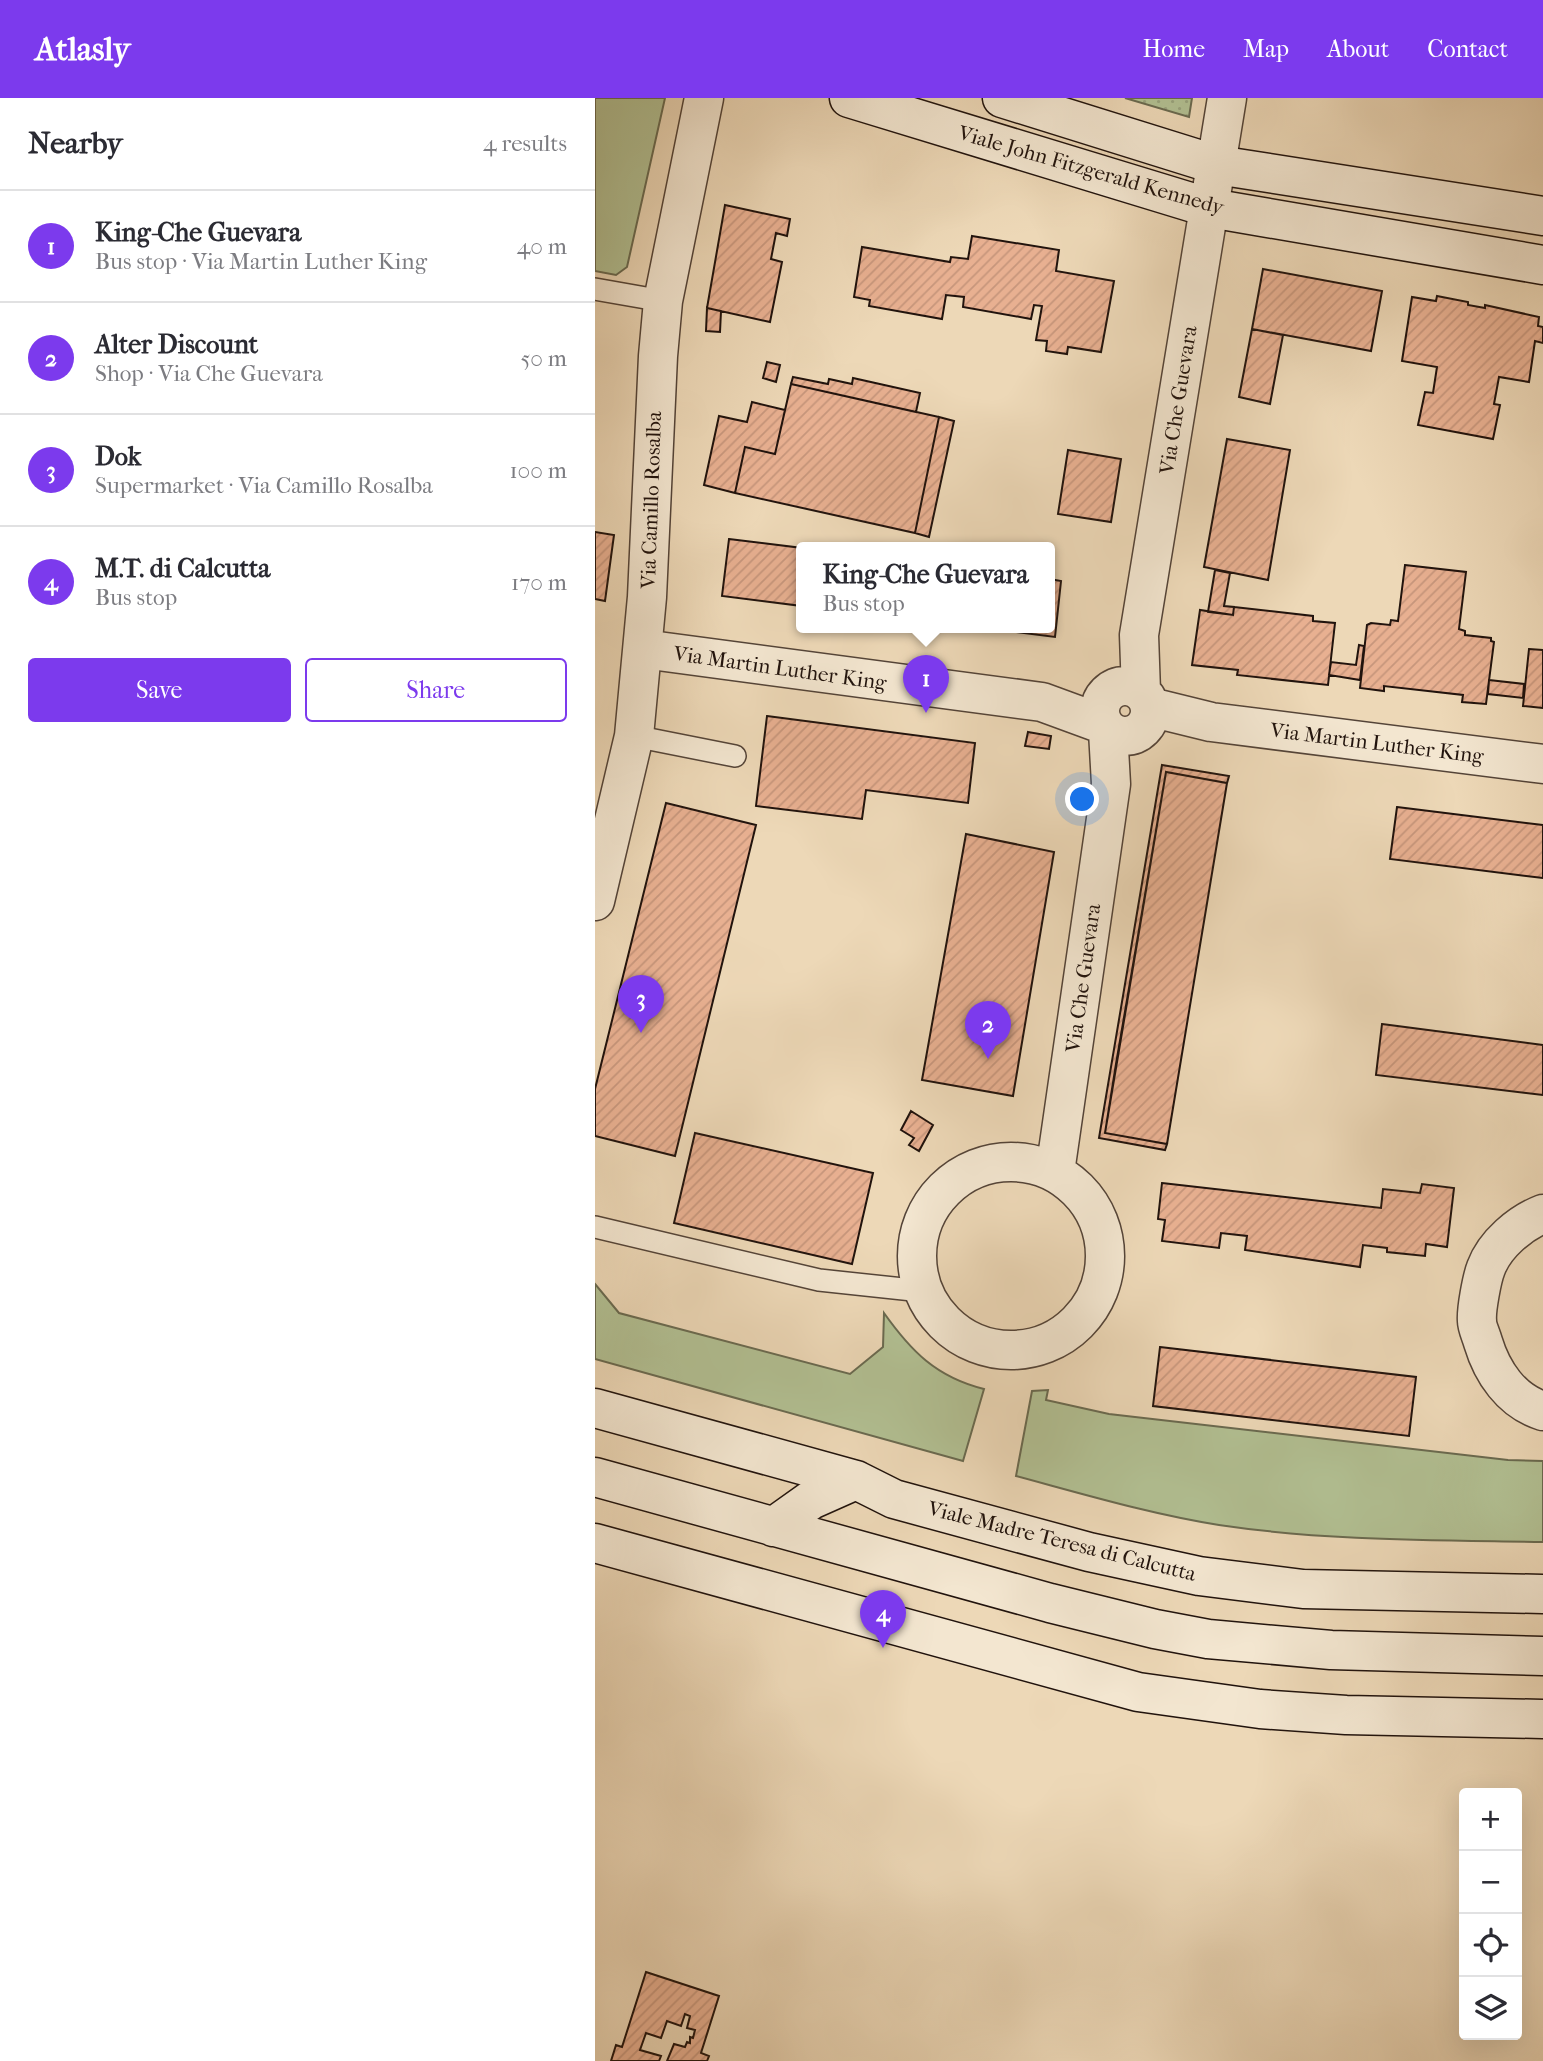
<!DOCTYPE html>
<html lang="en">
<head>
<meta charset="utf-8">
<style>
	:root { --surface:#fff; --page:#f7f7f7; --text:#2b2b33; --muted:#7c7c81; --line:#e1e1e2; --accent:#7c3aed }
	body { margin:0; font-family:"IM FELL French Canon",serif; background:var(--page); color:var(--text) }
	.controls { position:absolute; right:21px; bottom:21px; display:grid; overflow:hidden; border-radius:7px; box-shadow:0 7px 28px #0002 }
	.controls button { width:63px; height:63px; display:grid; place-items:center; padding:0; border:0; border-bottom:2px solid var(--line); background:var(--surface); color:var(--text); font:35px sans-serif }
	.you { position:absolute; left:488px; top:702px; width:24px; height:24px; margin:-18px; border:5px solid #fff; border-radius:50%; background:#1a73e8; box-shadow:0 0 0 10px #1a73e833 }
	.badge { display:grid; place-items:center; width:46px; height:46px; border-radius:50%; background:var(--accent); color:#fff; font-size:23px; font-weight:700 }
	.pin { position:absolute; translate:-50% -58px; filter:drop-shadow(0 2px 4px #0008) }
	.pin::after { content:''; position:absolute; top:37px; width:24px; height:21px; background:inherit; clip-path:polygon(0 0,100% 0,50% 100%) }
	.popup { position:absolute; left:201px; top:444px; width:259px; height:91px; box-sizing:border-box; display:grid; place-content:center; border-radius:7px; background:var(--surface); filter:drop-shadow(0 2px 5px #0005); font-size:23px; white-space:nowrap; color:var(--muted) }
	.popup b { font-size:26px; color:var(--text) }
	.popup::after { content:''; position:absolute; left:50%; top:100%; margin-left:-14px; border:14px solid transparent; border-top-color:var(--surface) }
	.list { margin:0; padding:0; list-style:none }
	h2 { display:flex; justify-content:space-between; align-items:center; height:91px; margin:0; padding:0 28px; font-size:30px }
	h2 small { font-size:23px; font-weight:400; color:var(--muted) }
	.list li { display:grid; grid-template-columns:46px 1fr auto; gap:21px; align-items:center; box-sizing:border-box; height:112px; padding:0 28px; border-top:2px solid var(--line) }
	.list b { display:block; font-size:26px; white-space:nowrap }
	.list p { margin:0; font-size:23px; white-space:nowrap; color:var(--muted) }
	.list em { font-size:23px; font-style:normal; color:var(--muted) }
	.actions { display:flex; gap:14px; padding:21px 28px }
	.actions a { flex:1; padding:16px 0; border:2px solid var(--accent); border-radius:7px; text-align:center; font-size:24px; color:var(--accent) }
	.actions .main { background:var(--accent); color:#fff }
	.icon { flex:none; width:38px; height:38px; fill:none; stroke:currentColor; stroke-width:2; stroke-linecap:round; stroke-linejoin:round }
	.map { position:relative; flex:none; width:948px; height:1963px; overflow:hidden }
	header { display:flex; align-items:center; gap:42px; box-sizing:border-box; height:98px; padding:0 35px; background:var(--accent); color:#fff }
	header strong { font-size:33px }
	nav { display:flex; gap:38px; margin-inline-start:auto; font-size:24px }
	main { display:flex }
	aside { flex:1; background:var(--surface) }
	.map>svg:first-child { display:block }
</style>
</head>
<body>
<header>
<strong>Atlasly</strong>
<nav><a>Home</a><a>Map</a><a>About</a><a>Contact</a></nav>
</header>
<main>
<aside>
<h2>Nearby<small>4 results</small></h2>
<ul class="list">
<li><span class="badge">1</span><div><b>King-Che Guevara</b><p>Bus stop · Via Martin Luther King</p></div><em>40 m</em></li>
<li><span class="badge">2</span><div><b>Alter Discount</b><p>Shop · Via Che Guevara</p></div><em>50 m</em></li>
<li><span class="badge">3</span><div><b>Dok</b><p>Supermarket · Via Camillo Rosalba</p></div><em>100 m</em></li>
<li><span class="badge">4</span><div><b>M.T. di Calcutta</b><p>Bus stop</p></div><em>170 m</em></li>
</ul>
<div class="actions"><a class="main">Save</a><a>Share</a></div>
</aside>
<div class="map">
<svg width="948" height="1963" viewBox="0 0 948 1963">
	<defs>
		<pattern id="park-dots" width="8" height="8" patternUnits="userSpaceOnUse" patternTransform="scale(1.75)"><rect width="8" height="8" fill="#b2c093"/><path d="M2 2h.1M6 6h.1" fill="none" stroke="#99a47e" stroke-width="1.8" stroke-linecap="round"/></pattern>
		<pattern id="building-hatch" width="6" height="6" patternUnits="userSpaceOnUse" patternTransform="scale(1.75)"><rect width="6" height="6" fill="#e8b091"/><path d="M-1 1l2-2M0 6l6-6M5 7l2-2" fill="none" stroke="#c7967c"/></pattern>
	</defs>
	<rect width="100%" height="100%" fill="#edd8b7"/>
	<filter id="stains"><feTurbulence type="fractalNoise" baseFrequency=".00286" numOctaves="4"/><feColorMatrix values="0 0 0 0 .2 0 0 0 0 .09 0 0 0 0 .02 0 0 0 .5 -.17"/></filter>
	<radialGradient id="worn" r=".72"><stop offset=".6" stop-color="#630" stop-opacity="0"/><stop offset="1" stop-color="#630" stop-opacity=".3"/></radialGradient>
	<path fill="#b2c093" stroke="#6a6a50" stroke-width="2" d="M0,0h70l-38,169 -11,8 -21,-4z
		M0,1186l24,29 231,61 33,-27 1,-34c27,38 52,64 100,76l-21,72 -368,-102z
		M453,1292l-2,10 63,14 399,46 35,1v81c-108,-2 -217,-1 -324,-17 -69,-11 -136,-31 -203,-49l16,-85z"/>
	<path fill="url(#park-dots)" stroke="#6a6a50" stroke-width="2" d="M530,0h67l-3,19z"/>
	<path fill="url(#building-hatch)" stroke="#21130d" stroke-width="2" d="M130,107l65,14 -3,17 -11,-3 -5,26 11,3 -12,60 -63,-14z
		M377,138l87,14 -3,21 58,10 -13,71 -33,-5 -1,7 -21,-3 1,-10 -11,-1 6,-34 -8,-1 -3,14 -68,-12 1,-10 -18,-2 -4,24 -73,-13 1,-6 -16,-3 8,-50 88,15 1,-5 17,2z
		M668,171l119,22 -11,60 -119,-22z
		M842,198l31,6v3l17,3v-3l54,12 -1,9 5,1v16l-8,-2 -6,41 -30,-5 -5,27 6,1 -7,34 -75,-14 7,-33 8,1 4,-26 -35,-6 10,-64 24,4z
		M112,210l14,3 -1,21 -14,-1z
		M657,231l31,6 -13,69 -31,-7z
		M172,264l13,3 -4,17 -13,-4z
		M198,279l35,7 1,-5 23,5 1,-6 67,15 -4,19 -125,-28z
		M196,286l148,33 -24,116 -180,-40 10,-46 30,7z
		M157,304l33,8 -10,44 -30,-7 -10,46 -31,-8 15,-69 28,6z
		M344,319l15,4 -25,116 -14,-4z
		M632,341l63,11 -22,130 -64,-13z
		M473,352l53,9 -10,63 -53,-8z
		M0,434l19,3 -9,66 -10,-2z
		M134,441l73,9v58l-80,-10z
		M810,467l61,7 -7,57 6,2v4l26,3v3l3,1 -8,62 -24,-2 1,-7 -79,-9v5l-24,-3 7,-63 4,-2 19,2 1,-5 7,1z
		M620,472l15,3 -6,33 10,1 -1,8 -25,-3z
		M455,481l11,2 -6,56 -78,-10h73z
		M639,509l79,9v5l22,2 -7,62 -91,-10 1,-5 -46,-5 8,-55 33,5z
		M764,547l5,1 -4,34 -31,-5 2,-13 25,3z
		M934,551l14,1v58l-20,-2z
		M894,582l35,4 -1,14 -35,-4z
		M172,618l208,27 -7,60 -102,-13 -4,29 -106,-13z
		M433,634l23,4 -2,13 -24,-3z
		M567,667l67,11 -2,7 -61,-11 -50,292 -11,69 62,11 -2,6 -66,-12z
		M571,674l61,11 -60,361 -62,-11z
		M71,705l90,22 -81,331 -80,-20v-47z
		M802,709l146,18v53l-153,-19z
		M371,736l88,18 -41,244 -91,-16z
		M787,926l161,21v50l-167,-20z
		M316,1013l22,14 -14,26 -10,-6 5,-7 -13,-8z
		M100,1035l178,40 -21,91 -178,-41z
		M567,1085l219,25 2,-19 37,4 2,-9 32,4 -7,59 -21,-3 -1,12 -38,-4v-4l-24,-3 -3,22 -115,-17 2,-14 -26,-3 -2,15 -57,-7 3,-21 -7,-1z
		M565,1249l256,30 -7,59 -256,-30z
		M51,1874l73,24 -18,57 8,3 -2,5h-40l7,-17 11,3 2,-5 3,1v-6l3,1 2,-8 -8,-2 3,-12 -5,-2 -4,12 -14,-5 -6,17 -15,-5 -6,17 21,6 -2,5h-48l5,-16 6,2z"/>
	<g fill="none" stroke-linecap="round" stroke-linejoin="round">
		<defs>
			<path id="service" d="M0,191l68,12
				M39,638l101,20
				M0,1129l224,53 103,11"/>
			<path id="minor" d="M48,551l399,53 60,22
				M505 613a25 25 0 1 1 50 0a25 25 0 1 1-50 0Z
				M546,594l-2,-57 88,-537
				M555,609l61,15 332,42
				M322 1158a94 94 0 1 1 188 0a94 94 0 1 1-188 0Z
				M460,1074l56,-388 -3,-53
				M948,1116c-23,9 -48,30 -57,54 -4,10 -10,42 -9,53 0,6 4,14 6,21 9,30 28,59 60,69"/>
			<path id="tertiary" d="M0,803l39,-165 13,-139 11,-241 5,-55 41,-203"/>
			<path id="secondary" d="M254,0l361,110 333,57
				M407,0l215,67 326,51
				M0,1310l261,72 38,19 195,53 110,24 104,13 240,5
				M0,1379l455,126 105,26 53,10 123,11 212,6
				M178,1429l38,-27 45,-20
				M0,1445l543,149 122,17 86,6 197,4"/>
		</defs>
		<use href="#service" stroke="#544438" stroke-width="24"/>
		<use href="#minor" stroke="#544438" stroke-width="41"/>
		<use href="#tertiary" stroke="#544438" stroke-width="41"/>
		<use href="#secondary" stroke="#21130d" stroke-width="41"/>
		<use href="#service" stroke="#f3e6d0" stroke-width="21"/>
		<use href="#minor" stroke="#f3e6d0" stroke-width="38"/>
		<use href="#tertiary" stroke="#f3e6d0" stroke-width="38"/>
		<use href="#secondary" stroke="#f3e6d0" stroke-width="38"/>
	</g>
	<g text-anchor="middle" stroke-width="6" stroke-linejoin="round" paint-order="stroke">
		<g font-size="21" fill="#21130d" stroke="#f3e6d0">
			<text transform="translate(496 72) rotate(16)" y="7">Viale John Fitzgerald Kennedy</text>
			<text transform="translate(583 302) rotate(-81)" y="7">Via Che Guevara</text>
			<text transform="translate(56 402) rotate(-88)" y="7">Via Camillo Rosalba</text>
			<text transform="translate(185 570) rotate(8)" y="7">Via Martin Luther King</text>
			<text transform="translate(782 645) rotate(7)" y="7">Via Martin Luther King</text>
			<text transform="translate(488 880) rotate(-82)" y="7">Via Che Guevara</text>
			<text transform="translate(467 1443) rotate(14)" y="7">Viale Madre Teresa di Calcutta</text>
		</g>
	</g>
	<rect width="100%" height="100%" filter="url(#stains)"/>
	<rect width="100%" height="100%" fill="url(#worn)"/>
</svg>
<div class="controls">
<button>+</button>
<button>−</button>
<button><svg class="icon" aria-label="locate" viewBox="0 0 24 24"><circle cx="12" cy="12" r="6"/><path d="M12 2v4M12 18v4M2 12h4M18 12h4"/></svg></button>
<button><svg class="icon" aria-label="layers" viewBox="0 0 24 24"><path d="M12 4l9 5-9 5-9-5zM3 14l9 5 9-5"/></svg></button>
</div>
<div class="you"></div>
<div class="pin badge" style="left:331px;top:615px">1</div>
<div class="popup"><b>King-Che Guevara</b>Bus stop</div>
<div class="pin badge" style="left:393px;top:961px">2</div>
<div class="pin badge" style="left:46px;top:935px">3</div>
<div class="pin badge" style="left:288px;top:1550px">4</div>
</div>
</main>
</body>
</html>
